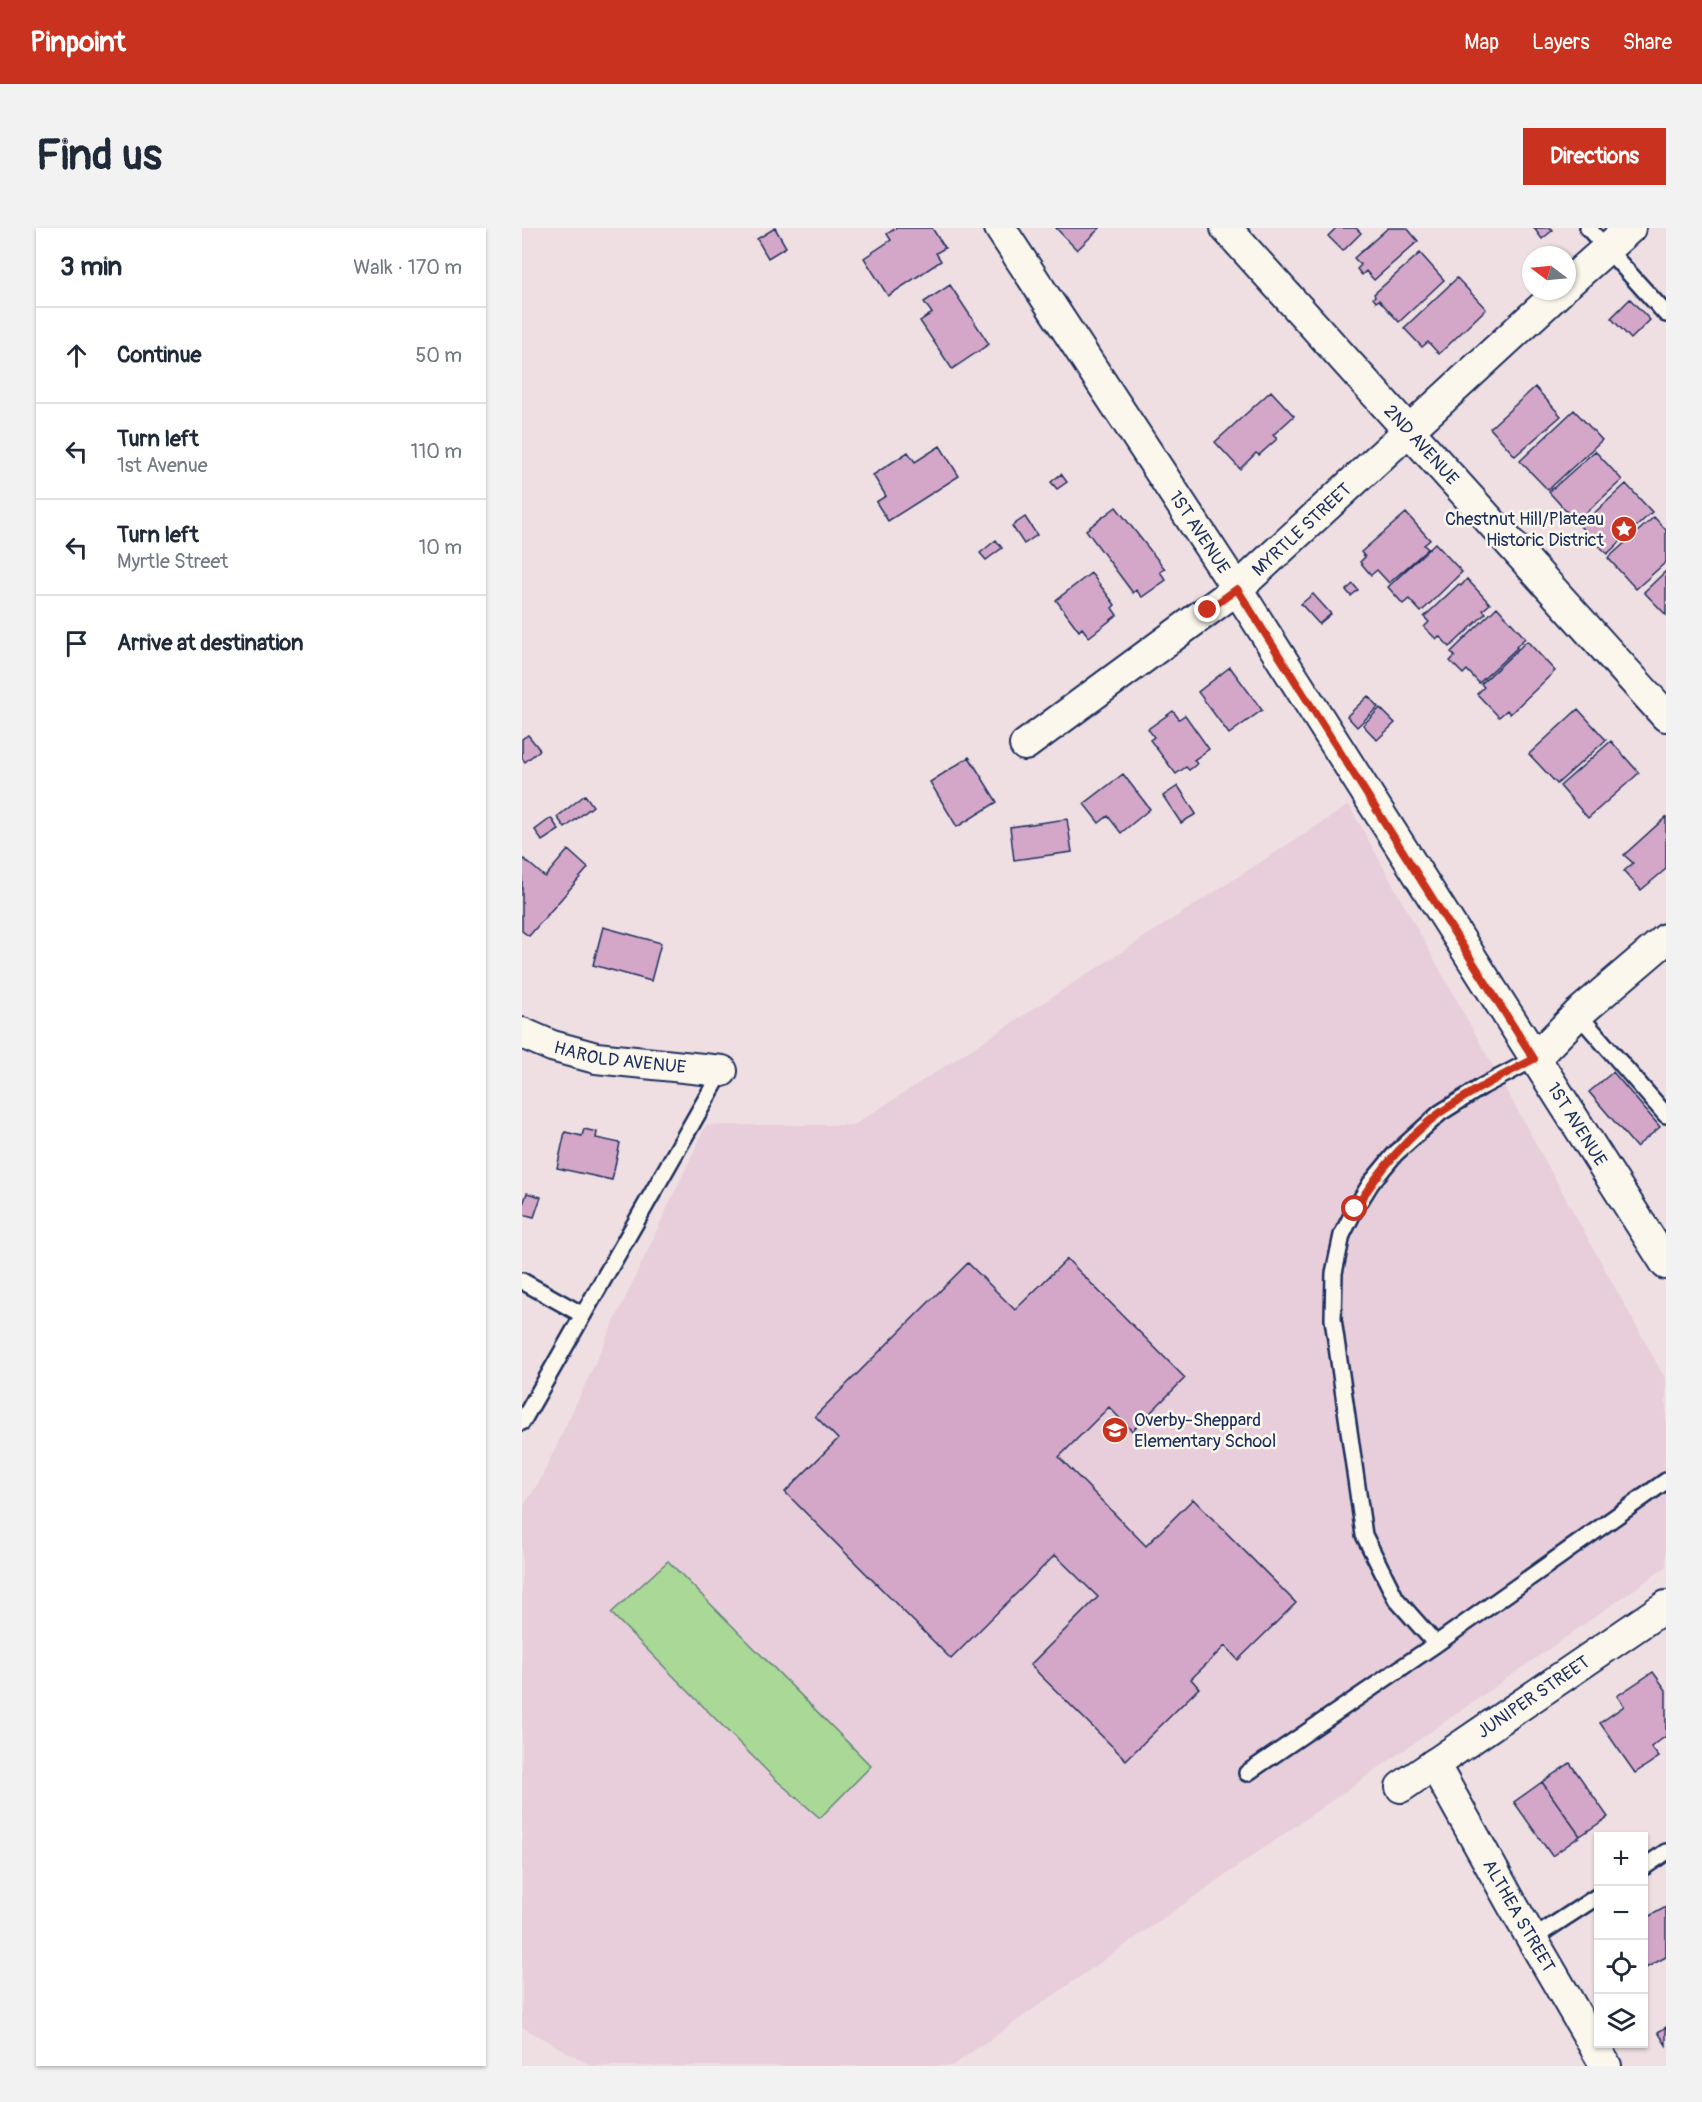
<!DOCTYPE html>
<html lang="en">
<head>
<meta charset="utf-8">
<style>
	:root { --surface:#fff; --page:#f2f2f3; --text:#1f2937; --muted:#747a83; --line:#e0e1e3; --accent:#c8321e }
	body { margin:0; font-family:Pangolin,sans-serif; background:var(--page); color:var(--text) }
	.controls { position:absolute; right:18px; bottom:18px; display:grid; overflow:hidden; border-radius:0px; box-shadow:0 2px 4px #0004 }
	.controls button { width:54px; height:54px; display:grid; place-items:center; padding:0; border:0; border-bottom:2px solid var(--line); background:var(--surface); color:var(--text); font:30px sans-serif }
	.compass { position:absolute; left:1000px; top:18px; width:54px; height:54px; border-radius:50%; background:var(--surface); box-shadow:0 2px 4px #0004; rotate:286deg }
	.stop { position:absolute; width:18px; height:18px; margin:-14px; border:4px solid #c8321e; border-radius:50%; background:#fff }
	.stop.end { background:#c8321e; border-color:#fff; box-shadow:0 2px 6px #0008 }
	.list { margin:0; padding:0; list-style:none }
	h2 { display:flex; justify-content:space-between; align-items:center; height:78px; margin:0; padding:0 24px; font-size:26px }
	h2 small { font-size:20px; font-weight:400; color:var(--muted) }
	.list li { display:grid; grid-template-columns:39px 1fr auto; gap:18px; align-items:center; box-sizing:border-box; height:96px; padding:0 24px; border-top:2px solid var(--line) }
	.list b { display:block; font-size:22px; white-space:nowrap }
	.list p { margin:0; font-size:20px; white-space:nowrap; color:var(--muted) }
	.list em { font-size:20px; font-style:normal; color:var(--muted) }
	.icon { flex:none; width:33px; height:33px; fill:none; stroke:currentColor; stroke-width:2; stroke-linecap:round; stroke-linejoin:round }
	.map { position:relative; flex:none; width:1144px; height:1838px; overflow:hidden; border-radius:0px }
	header { display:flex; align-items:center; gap:36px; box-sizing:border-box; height:84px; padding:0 30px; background:var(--accent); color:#fff }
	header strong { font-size:28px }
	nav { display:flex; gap:33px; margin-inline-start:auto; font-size:21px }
	.intro { display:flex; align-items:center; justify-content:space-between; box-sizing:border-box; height:144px; padding:0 36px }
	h1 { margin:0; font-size:42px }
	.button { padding:15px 27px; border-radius:0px; background:var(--accent); color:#fff; font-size:21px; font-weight:700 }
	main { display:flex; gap:36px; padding:0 36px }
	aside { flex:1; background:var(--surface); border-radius:0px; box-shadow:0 2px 4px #0004 }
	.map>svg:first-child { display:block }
</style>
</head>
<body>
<header>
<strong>Pinpoint</strong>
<nav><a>Map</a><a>Layers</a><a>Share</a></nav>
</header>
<div class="intro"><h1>Find us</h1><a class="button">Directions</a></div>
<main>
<aside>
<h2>3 min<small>Walk · 170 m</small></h2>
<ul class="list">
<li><svg class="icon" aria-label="ahead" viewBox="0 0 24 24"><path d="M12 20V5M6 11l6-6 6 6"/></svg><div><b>Continue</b></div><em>50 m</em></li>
<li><svg class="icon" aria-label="left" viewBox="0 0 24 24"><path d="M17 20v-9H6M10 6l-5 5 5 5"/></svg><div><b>Turn left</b><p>1st Avenue</p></div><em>110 m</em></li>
<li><svg class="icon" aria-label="left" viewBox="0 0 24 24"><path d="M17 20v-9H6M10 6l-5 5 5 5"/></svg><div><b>Turn left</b><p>Myrtle Street</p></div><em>10 m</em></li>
<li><svg class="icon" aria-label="arrive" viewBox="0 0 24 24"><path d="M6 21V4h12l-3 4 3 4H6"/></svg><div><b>Arrive at destination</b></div></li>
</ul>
</aside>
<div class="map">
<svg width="1144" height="1838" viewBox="0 0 1144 1838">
	<rect width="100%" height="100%" fill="#efdfe2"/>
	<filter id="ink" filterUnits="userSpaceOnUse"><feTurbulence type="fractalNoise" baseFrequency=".0167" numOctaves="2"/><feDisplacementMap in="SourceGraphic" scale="12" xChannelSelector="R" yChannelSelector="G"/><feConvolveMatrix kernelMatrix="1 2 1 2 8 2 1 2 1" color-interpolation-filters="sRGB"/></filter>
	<g filter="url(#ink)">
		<path fill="#e7ceda" d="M827,577l317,575v187l-714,499h-360l-70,-39v-519l19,-29 165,-354h148z"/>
		<path fill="#aad897" stroke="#62847a" stroke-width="1.5" d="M146,1333l203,205 -51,52 -45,-39 -164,-166z"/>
		<path fill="#d4a7c9" stroke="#1b2f5e" stroke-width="1.5" d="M253,0l11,19 -18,11 -11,-19z
			M374,0h36l13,20 -9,5 5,8 -53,35 -24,-38 27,-18 -4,-6z
			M534,0h44l-23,22z
			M814,0h20l5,5 -18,18 -15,-15z
			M866,0h19l11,13 -44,39 -8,-9 -4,4 -5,-6 4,-4 -7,-7z
			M1012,0h17l2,2 -11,9z
			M898,25l24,27 -45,42 -20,-22 -3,2 -3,-4 2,-2 -1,-2z
			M935,50l29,31 -47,45 -11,-12 -6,5 -18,-19z
			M428,57l39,59 -37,25 -32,-48 12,-8 -8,-11z
			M1108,71l20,21 -19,19 -20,-21z
			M1013,159l26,29 -46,40 -25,-28z
			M749,163l23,25 -21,19 4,4 -18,16 -3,-2 -16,16 -25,-27z
			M1052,182l28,30 -54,50 -28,-29z
			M418,218l19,30 -71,45 -12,-19 10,-6 -13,-21 35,-23 7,10z
			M1073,223l27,29 -46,42 -27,-30z
			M539,246l6,8 -10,7 -6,-7z
			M1104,256l26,28 -45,42 -27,-28z
			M594,279l49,62 -5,3 6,8 -24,17 -6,-7 -3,3 -47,-63z
			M884,285l24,27 -6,5 4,4 -39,34 -12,-13 -6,5 -11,-13 5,-5 -4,-5z
			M503,289l12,18 -13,9 -12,-18z
			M1132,289l12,13v32l-30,27 -28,-31z
			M474,312l6,8 -16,12 -6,-7z
			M913,315l27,29 -41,40 -12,-13 -6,5 -15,-17z
			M1144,343v44l-22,-23z
			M569,345l24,32 -3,3 5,7 -28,22 -7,-9 -3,3 -23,-31z
			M945,351l23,25 -7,6 3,3 -36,34 -11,-11 -3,3 -12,-12 5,-5 -5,-5 35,-33 2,2z
			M831,356l5,6 -7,6 -5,-6z
			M791,366l18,20 -12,10 -18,-20z
			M975,379l28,31 -9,9 1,1 -38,35 -12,-13 -4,4 -13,-13 5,-5 -4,-4z
			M1005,413l28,30 -45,43 -3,-4 -8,7 -22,-23 7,-7 -3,-3z
			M708,439l32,43 -33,24 -31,-42z
			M846,468l10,11 -21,20 -10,-11z
			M858,480l15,15 -18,17 -14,-15z
			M1056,481l28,31 -49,44 -28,-30z
			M651,483l6,8 6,-4 24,34 -15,11 3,4 -8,6 -3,-3 -10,7 -26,-34 4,-3 -6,-8z
			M6,507l12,15 -15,12 -3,-4v-19z
			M1089,513l28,32 -51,45 -28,-32z
			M447,529l28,45 -40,25 -27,-45z
			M601,546l27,35 -29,24 -13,-17 -9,7 -15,-19z
			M656,558l18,28 -15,9 -18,-27z
			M63,567l8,11 -28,22 -8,-11z
			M1144,589v52l-25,21 -17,-19 9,-8 -9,-8z
			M29,590l8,12 -17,11 -7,-11z
			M545,591l5,33 -58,8 -4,-33z
			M46,622l20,18 -59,68 -7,-5v-70l2,-2 21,18z
			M81,699l58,16 -10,38 -58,-16z
			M1091,844l47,55 -24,20 -47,-55z
			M62,901l13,3 -1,6 24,5 -8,37 -55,-12 8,-36 17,4z
			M5,965l14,4 -7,20 -12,-3v-7z
			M545,1031l118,119 -53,53 -23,-24 -50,50 87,89 47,-47 103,104 -58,57 -13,-14 -34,33 8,9 -73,72 -96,-95 68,-68 -43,-42 -104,104 -166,-167 53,-53 -23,-23 153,-153 47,47z
			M1131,1444l13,18v46l-15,11 8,10 -24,16 -35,-50 24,-17 -7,-10z
			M1048,1535l38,54 -28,19 -38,-54z
			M1020,1554l38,54 -28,20 -38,-54z
			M1144,1679v50l-22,12v-50z
			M1144,1799v18l-8,-13z"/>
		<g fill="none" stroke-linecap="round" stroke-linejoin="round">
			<defs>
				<path id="service" d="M1066,0l78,86
					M1056,786l88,101
					M0,1053l61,34
					M0,1194l200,-351
					M914,1416l-40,-45 -32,-64 -31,-216 1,-46 8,-38 13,-26 16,-26 24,-29 45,-41 43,-27 51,-27
					M725,1545l189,-129 230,-163
					M1122,1639l22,-15
					M1010,1711l66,-43"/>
				<g id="minor">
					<path id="s1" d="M478,0l237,361 429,675"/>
					<path id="s2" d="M704,0l440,488"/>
					<path d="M1045,56l63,-56"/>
					<path id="s3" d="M503,517l212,-156 323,-298"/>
					<path id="s4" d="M0,805l30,13 44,12 126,13"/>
					<path d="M1012,831l44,-45 88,-75"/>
					<path id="s5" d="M912,1536l79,142 93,160"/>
					<path id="s6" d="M879,1559l265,-181"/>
				</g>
			</defs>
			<use href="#service" stroke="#1b2f5e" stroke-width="20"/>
			<use href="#minor" stroke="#1b2f5e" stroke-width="34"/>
			<use href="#service" stroke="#fbf7ec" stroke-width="15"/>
			<use href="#minor" stroke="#fbf7ec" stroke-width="30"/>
		</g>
	</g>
	<g fill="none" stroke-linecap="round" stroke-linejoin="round" filter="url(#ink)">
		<path stroke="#c8321e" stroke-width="8" d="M686,382l29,-21 297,470c-31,16 -64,33 -93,53 -35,26 -63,60 -86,97"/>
	</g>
	<defs>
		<symbol id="sight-disc" viewBox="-11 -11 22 22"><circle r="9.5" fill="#c8321e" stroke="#fbf7ec"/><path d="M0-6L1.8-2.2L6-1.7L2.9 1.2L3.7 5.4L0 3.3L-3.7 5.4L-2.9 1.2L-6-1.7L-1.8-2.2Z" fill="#fff"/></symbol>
		<symbol id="school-disc" viewBox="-11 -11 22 22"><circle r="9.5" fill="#c8321e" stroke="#fbf7ec"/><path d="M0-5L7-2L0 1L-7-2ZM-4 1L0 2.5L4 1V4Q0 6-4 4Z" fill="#fff"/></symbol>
	</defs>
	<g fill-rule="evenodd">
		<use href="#sight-disc" x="1087" y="286" width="30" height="30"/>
		<use href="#school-disc" x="578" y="1187" width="30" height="30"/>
	</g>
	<g text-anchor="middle" stroke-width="5" stroke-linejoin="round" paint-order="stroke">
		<g font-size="18" fill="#1b2f5e" stroke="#fbf7ec">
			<text dy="6" stroke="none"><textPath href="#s2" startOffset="292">2ND AVENUE</textPath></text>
			<text dy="6" stroke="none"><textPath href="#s3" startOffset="351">MYRTLE STREET</textPath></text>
			<text dy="6" stroke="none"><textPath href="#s1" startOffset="364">1ST AVENUE</textPath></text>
			<text dy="6" stroke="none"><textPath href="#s4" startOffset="102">HAROLD AVENUE</textPath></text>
			<text dy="6" stroke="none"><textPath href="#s1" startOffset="1066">1ST AVENUE</textPath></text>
			<text dy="6" stroke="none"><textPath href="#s6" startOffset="160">JUNIPER STREET</textPath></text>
			<text dy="6" stroke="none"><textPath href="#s5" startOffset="174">ALTHEA STREET</textPath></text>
		</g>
		<g font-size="18" fill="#1b2f5e" stroke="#fbf7ec" text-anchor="end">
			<text x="1082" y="297">Chestnut Hill/Plateau<tspan x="1082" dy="21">Historic District</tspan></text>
			<text x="612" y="1198" text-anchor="start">Overby-Sheppard<tspan x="612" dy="21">Elementary School</tspan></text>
		</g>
	</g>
</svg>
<div class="controls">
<button>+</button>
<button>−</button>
<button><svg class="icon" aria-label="locate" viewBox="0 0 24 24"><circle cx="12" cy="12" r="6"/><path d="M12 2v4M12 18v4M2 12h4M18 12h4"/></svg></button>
<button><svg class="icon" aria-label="layers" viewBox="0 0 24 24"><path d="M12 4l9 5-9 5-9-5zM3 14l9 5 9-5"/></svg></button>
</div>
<svg class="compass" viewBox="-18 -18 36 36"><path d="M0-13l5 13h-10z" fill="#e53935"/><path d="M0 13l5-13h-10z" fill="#747a83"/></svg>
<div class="stop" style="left:833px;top:981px"></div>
<div class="stop end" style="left:686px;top:382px"></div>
</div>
</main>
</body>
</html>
